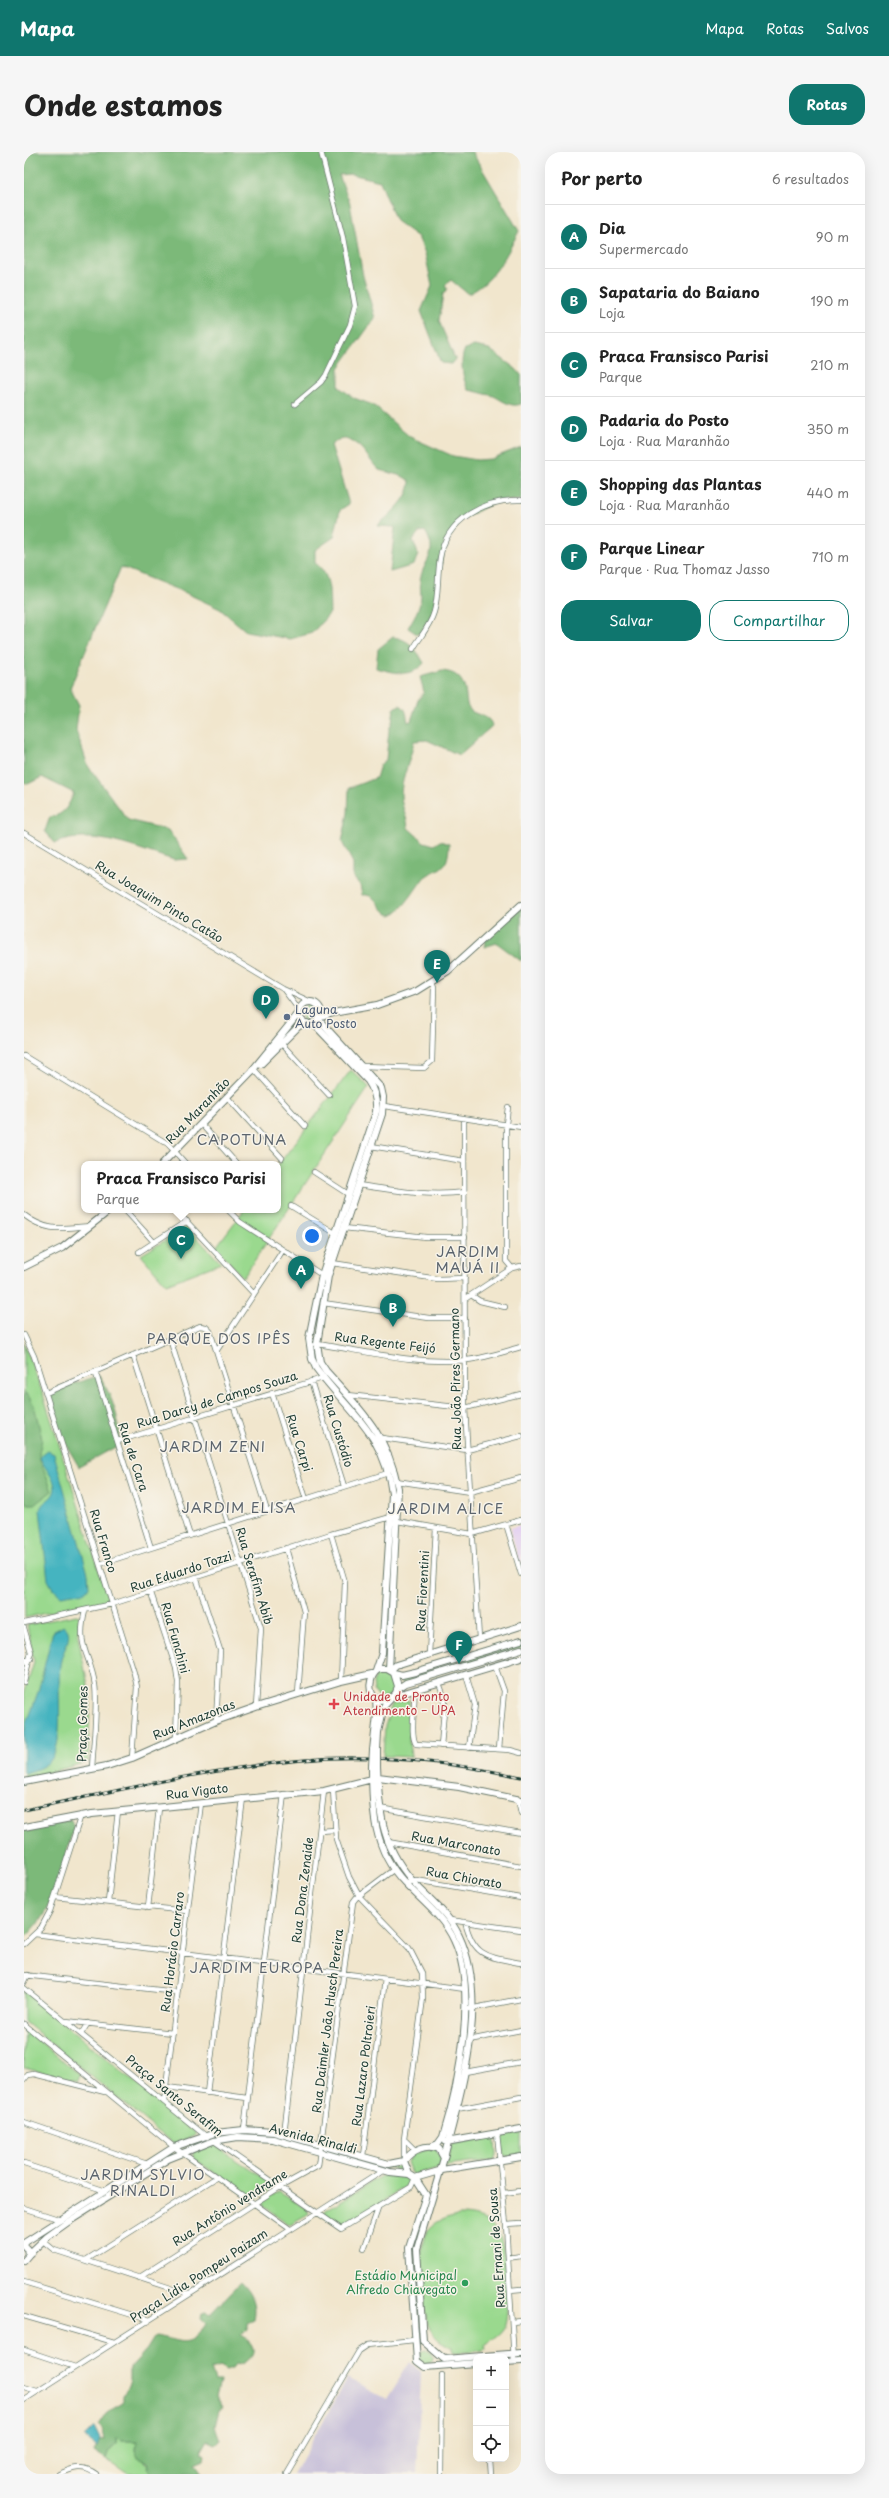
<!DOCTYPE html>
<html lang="pt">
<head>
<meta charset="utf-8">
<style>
	:root { --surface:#fff; --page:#f6f6f6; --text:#222; --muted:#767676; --line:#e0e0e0; --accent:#0f766e }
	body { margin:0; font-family:"Playpen Sans",sans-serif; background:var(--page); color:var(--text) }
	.controls { position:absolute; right:12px; bottom:12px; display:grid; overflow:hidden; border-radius:8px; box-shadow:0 4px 16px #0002 }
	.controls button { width:36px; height:36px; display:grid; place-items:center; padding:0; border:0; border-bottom:1px solid var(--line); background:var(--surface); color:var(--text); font:20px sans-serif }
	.you { position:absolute; left:288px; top:1084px; width:14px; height:14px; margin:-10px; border:3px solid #fff; border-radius:50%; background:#1a73e8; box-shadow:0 0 0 6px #1a73e833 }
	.badge { display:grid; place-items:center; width:26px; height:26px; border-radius:50%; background:var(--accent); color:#fff; font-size:13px; font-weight:700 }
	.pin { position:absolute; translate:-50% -33px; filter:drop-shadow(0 1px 2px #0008) }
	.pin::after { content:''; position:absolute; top:21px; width:14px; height:12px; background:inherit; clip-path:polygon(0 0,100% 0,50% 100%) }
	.popup { position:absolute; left:57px; top:1009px; width:200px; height:52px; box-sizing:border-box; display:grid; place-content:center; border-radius:8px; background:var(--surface); filter:drop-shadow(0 1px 3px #0005); font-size:13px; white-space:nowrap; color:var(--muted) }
	.popup b { font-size:15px; color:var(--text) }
	.popup::after { content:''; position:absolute; left:50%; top:100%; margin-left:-8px; border:8px solid transparent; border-top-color:var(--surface) }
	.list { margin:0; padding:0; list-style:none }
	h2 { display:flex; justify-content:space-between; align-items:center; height:52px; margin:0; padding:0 16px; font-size:17px }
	h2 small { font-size:13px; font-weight:400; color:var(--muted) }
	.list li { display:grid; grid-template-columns:26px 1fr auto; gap:12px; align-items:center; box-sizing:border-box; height:64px; padding:0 16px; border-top:1px solid var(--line) }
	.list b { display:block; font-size:15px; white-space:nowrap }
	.list p { margin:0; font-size:13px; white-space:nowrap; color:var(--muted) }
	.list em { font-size:13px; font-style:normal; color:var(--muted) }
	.actions { display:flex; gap:8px; padding:12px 16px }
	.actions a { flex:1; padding:9px 0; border:1px solid var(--accent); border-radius:16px; text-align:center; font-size:14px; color:var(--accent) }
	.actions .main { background:var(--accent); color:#fff }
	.icon { flex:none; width:22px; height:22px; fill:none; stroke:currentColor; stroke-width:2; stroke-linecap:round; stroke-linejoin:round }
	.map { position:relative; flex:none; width:497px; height:2322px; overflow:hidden; border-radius:16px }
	header { display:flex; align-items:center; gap:24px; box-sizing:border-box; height:56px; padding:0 20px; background:var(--accent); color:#fff }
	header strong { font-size:19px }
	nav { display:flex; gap:22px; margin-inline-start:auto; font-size:14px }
	.intro { display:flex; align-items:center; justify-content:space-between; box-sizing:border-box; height:96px; padding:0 24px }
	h1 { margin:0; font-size:28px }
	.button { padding:10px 18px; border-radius:16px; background:var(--accent); color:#fff; font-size:14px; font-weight:700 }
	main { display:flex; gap:24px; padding:0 24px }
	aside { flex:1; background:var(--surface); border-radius:16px; box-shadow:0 4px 16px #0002 }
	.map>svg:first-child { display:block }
</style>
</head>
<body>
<header>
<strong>Mapa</strong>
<nav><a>Mapa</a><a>Rotas</a><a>Salvos</a></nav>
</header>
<div class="intro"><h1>Onde estamos</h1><a class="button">Rotas</a></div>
<main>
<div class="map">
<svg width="497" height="2322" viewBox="0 0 497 2322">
	<rect width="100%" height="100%" fill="#f7f3e8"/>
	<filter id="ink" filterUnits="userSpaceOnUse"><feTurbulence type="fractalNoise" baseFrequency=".025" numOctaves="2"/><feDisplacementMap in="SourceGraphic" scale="8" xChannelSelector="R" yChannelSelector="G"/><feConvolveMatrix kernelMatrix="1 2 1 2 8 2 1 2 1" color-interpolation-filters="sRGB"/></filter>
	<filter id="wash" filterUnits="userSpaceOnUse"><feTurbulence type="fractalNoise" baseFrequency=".012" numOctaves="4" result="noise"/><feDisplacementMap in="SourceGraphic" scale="16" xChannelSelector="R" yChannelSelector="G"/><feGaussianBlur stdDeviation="0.9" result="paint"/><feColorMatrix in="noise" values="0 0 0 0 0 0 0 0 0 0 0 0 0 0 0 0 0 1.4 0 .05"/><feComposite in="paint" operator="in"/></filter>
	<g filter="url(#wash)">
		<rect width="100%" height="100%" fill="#f1e6cd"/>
		<path fill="#e5d3f1" d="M497,1373v44l-11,-41z"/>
		<path fill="#c7c0d9" d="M386,2210l11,10 -4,102h-124l55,-96 39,21z"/>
		<path fill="#9ad98e" stroke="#5c8b61" d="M277 861a9 9 0 1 1 18 0a9 9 0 1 1-18 0Z
			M327,918l18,17 -126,191 -27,-31 28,-37h34v-45z
			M163,1075l34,36 -55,21 -25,-29z
			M0,1191l19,51 66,208 -25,2 -59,14z
			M52,1463l4,1 -2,21 12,58 -2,67 -64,17v-84l10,-33 -7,-37z
			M497,1491v5l-120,36v-4l16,-6z
			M360,1518l11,7v13l-5,6 -8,2 -8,-6 -1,-10 4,-9z
			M385,1548v42l2,15 -28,-1 2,-30 7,-22z
			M0,1839l170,140 2,4 -20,9 -5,-2 -147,-121z
			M1,1877l55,46 -2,6 -54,-13z
			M497,1979v24l-17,2 -3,-20z
			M220,1980l31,3 42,12 -56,-12 -46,1z
			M466,1985l5,3 1,15 -2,5 -48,6 6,-23z
			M189,1992l58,39v6l-14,9h-6l-58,-40v-7z
			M407,1996l5,1 6,11 -4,8 -24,7 -3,-2 -4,-11 6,-8z
			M312,1999l58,16 9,-3v7l-67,-17z
			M362,2021l22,5 3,5 -65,42 -6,1 -15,-11 1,-5z
			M255,2039l27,17 3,5 -1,2 -18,10 -28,-20 1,-4z
			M436,2063c13,0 27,3 36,14 11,14 17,85 8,100 -5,7 -13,11 -19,16l1,4 -13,3h-20v-5c-9,-3 -18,-8 -23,-18 -8,-15 -13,-82 -4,-96 8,-12 20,-16 34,-18z
			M395 2204a7 7 0 1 1 14 0a7 7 0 1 1-14 0Z
			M93,2286l5,3h16l-3,7 3,7 13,12v7h-23l-22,-15 2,-7 9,-8z"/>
		<path fill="#7bb979" stroke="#4d7b56" d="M0,0h448l47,79c-13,25 -25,51 -51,63l-17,-14 -6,5 2,5 -4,4 -4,27 16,38 -4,5 -10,-1 -20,-52 11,-25 -7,-33 -7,-16 -22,-16 -16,-40 -29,-7 -12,1 11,29 13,72 12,42 -36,50v19l15,11 19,7 37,32 43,19 24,4 14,-1 30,-12v53l-24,1 -38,20 -15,23 -10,67 -12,21 -5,2 -9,-6c5,-10 13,-20 13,-32 0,-5 -1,-10 -1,-15 3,-22 20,-26 5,-50l-6,1 -6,8 5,14 -4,11 -24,7 5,-45 -18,-1c13,-12 33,-27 33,-45l-8,-5 -23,-6c-14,-14 -16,-28 -38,-32l-10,7 18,59 -9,6 -6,27 -19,13v13c17,12 14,32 15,50l-18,20 -22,6 -44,-8 -26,-22 -34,-16 -65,-26 -51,121 9,17 -3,25 12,36 40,54 40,10 20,29 -14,1c-38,-11 -80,-32 -119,-17l-10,-12 5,-14c15,-2 18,-11 24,-24l-32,-16 -14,7 -4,-2z
			M450,194l15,3 27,20 5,6v29c-12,5 -23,-8 -31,-9 -6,-1 -14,-4 -22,-5 -5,-11 -9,-29 -3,-41z
			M369,485c16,2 23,12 31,26 -13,16 -30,9 -48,5l2,-19z
			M418,519c31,2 20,32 28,39 6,6 21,5 22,16l-33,29 -32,-15 -13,1c-3,18 -12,35 -13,53 0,13 6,21 7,34l16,14 10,3 6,-4 9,3c0,6 -1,17 -5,21 -5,6 -15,7 -21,14 -7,9 -22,35 -33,36 -11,-4 -13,-22 -28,-20l-2,-10 -7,-8v-14l-11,-21 6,-29 1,-25 27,-10 4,-13 6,-5 3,-30 3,-8 2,-13 5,-4c8,2 7,10 9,17l3,-1 7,-21 6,-8 -4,-15z
			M497,756v53l-24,-18 -13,4 2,-11z
			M75,1224c12,18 23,46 20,69l-40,22 -18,-31 -12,-38 9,-10z
			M0,1241l3,1 7,11 8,34 -3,14 1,7 12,31 -17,13h-7l-4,-5z
			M47,1668l3,7c-12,37 -19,86 -50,111v-107z
			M217,2130c12,12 16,22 13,38l-7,3v7l-6,6c17,8 16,23 -2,29l-2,-2 -3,5 -8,3 -7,-4 -8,3 4,12h5l-4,15 7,11 -4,2 -4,16 5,14 -5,5 -7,-5 -7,12 4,3 -1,5 -9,4 7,10h-51l-3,-12 -10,-4 -3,-9 2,-8h-15l-5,-3v6l-9,8 -2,7 -12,-8 6,-12 5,1 -2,-10 -4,-4 10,-15 14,-8v-7l7,-15v-13l17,-19 8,-13c28,4 33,15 51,-12l-5,-5 1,-5 4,-2 6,2 2,-4z"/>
		<path fill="#45b4c0" stroke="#32787a" d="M24,1299l6,3 34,120 1,13 -4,5 -24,4 -8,-7 -5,-9 -8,-70c2,-8 7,-8 12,-14 10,-13 -9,-27 -12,-39z
			M40,1474c11,8 -1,24 -3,34 -6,24 6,85 -12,102 -7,6 -16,9 -25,11v-41l14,-40 15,-61z
			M70,2275l6,12 -3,8 -13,-10z"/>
	</g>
	<g filter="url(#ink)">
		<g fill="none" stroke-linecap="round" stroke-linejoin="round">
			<defs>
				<path id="street" d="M271,252l26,-22 5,-7 24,-50 5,-19 -12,-68 -22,-86
					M389,497c7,-12 17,-23 21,-37 5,-17 3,-36 6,-54 6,-39 45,-59 81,-58
					M0,681l259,156 28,13
					M260,838l15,20
					M256,890l49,53
					M0,904l144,88 18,20
					M338,914l62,2 8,-7 2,-74 -2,-6
					M229,916l52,58
					M203,945l55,61
					M360,954l137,21
					M484,955l-2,17v137l6,7
					M440,966l1,290 14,231
					M177,972l36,40
					M347,994l93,15
					M290,1020l34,22
					M334,1033c36,5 70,12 107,7
					M267,1054l44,27
					M101,1058l29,32
					M152,1058l78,84
					M204,1058l12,12 82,53
					M0,1063c24,18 38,13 66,11
					M320,1076l82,9h39
					M115,1100l48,-31
					M308,1111l106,16 27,-1
					M447,1143l9,6 25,6
					M441,1147l47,-31 9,-2
					M299,1151l106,15h36
					M0,1183l10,21 100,317 3,14 -5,71
					M146,1187l91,289 -5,79
					M293,1192c48,7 101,21 150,16 18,-2 36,-8 54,-13
					M193,1198l66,-100
					M109,1203l57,181
					M71,1219l56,177
					M287,1229l33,105
					M22,1241l154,-67 6,1 4,4 57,180
					M248,1241l34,106
					M324,1243l117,13 56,-14
					M358,1286l85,12 54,-14
					M94,1289l205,-63
					M372,1329l74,11 51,-14
					M370,1371l3,-2 75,13 49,-14
					M482,1372l15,50
					M307,1382l14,48 -4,99
					M262,1396l18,64 -6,82
					M76,1412l288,-91
					M172,1425l24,73 -4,71
					M127,1441l25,75 2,14 -2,56
					M61,1459c-9,38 5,41 10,74 3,21 -2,61 -3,84
					M0,1471l88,-19 219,-70 60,-17
					M0,1476l7,24 -7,30
					M405,1502l7,-126
					M0,1509l7,-2
					M471,1514l9,25 -5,58
					M442,1523l9,30 -6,43
					M415,1531l6,16 -4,47
					M390,1539c2,13 -5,44 2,53l94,6 11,3
					M309,1637l3,50 13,38 10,19 50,52 13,25 1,25 -19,141v21
					M494,1647l3,14
					M355,1656l142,25
					M296,1679l15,-1
					M364,1690l133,24
					M381,1731l11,-3 105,18
					M31,1745l132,14
					M84,1750l10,-91
					M124,1756l11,-100
					M426,1768l71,10
					M441,1770c9,36 24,35 56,41
					M11,1782l430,55
					M0,1792l17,-16 9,-17 31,-96
					M0,1823l153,17
					M0,1831l4,-8
					M0,1836l183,149
					M445,1857l52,-10
					M42,1869l107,12
					M0,1872l150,123 116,82
					M57,1882l7,-11
					M445,1888l52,-10
					M441,1920l56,-10
					M0,1928l4,-5 6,-1 71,18
					M143,1935l80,11
					M183,1941l36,-295
					M140,1950l37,-299
					M433,1957l64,-12
					M0,1970l123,42
					M220,1978l40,-336
					M473,1981l9,91 8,137
					M260,1982l40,-343
					M380,1987l11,11
					M190,1989l127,88 70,-42 4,-9
					M339,2004l22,-177
					M0,2012l82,27
					M479,2041l18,-2
					M0,2056l37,12
					M482,2072l15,-1
					M19,2089l11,9 135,44
					M340,2097l15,-43
					M484,2106l13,-2
					M62,2108l131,-83
					M116,2125l140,-90 38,-21 35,-264 3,-4 37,-28
					M0,2130l125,38
					M486,2138l11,-1
					M0,2164l90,26
					M488,2170l9,-1
					M0,2198l51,17
					M0,2235l13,4
					M0,2248l360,-230
					M466,2307l1,15
					M35,2322c14,-6 24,-10 37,0
					M263,2322l72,-123 9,-6 46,-5
					M417,2322l1,-99"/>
				<path id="secondary" d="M275 861a11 11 0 1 1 22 0a11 11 0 1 1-22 0Z
					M295,866l14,-5 44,-8 39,-14 32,-20 73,-66
					M294,867l63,69 2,9 -1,17 -54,162 -11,68 3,18 6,9c35,39 61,63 72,117l-9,181
					M289,871l55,58c7,10 9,19 8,31l-54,163 -13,63 3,21 4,9c33,45 69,65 76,126l-10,159 -6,18
					M237,912l38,-38 8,-3
					M138,1012l89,-92 48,-59
					M0,1115l38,-19 48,-38
					M367,1518l5,-5 125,-39
					M370,1521l8,2 13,-3 106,-32
					M373,1537l9,-6 115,-34
					M367,1545l130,-39
					M349,1598l4,-35 -1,-17
					M353,1598l1,-18 6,-26 12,-13 2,-7 -4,-13 -7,-4h-8c-10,6 -13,26 0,31l10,-1
					M348,1614c0,43 1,84 33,117 17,18 38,33 49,57 24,50 5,145 -11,197l-5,7 -7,3
					M353,1614c2,50 5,84 42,122 15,15 31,28 40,48 31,65 1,157 -15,222
					M354,1625l81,10 62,13
					M0,1630l83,-16 25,-8 84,-37 40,-14 85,-26 31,-7
					M0,1675l68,-13 232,-23 48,-12
					M422,1990l75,-13
					M418,2018l79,-13
					M415,2019l-24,7 -6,-4 -5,-13c8,-11 22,-18 35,-12l5,9 -27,91 6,92 21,18 77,-6
					M391,2026l11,17 -17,53 8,113 8,6 51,-4
					M0,2091l150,-96 41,-14 29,-3 30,2 115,32 15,-3
					M0,2093l4,4 1,5 -5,6
					M5,2102l18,-17 21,-15 100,-63 45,-18 25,-4 35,2 117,33 19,2
					M482,2210l15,-1"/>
			</defs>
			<use href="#street" stroke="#68786a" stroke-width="6"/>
			<use href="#secondary" stroke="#68786a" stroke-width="8"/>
			<use href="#street" stroke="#fff" stroke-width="4.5"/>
			<use href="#secondary" stroke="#fff" stroke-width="6"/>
			<defs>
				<path id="rail" d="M0,1658c93,-19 186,-42 280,-50 73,-7 146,2 217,17"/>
			</defs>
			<use href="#rail" stroke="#1f3d34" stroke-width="3"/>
			<use href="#rail" stroke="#f7f3e8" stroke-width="1.5" stroke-dasharray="4.5" stroke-linecap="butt"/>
			<defs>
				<path id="secondary-bridge" d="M348,1614l1,-16
					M353,1614v-16"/>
			</defs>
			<use href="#secondary-bridge" stroke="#68786a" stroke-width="8" stroke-linecap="butt"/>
			<use href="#secondary-bridge" stroke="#fff" stroke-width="6"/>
		</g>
	</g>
	<circle fill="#5c6f8a" stroke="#f7f3e8" stroke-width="1.5" cx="263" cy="865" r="4"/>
	<path fill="#e0444e" stroke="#f7f3e8" stroke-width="1.5" d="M308 1546h4v4h4v4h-4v4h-4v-4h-4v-4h4z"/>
	<circle fill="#2e9e5b" stroke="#f7f3e8" stroke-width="1.5" cx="441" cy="2131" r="4"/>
	<g text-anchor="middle" stroke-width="3" stroke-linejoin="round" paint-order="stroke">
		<g font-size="12" fill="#1f3d34" stroke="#f7f3e8">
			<text transform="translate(135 750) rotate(31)" y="4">Rua Joaquim Pinto Catão</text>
			<text transform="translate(174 959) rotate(-46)" y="4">Rua Maranhão</text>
			<text transform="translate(361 1191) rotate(7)" y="4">Rua Regente Feijó</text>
			<text transform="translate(432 1227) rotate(-91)" y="4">Rua João Pires Germano</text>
			<text transform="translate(193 1248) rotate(-17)" y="4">Rua Darcy de Campos Souza</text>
			<text transform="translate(314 1279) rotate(73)" y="4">Rua Custódio</text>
			<text transform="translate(275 1291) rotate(72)" y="4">Rua Carpi</text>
			<text transform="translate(109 1305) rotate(72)" y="4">Rua de Cara</text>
			<text transform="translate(79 1389) rotate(73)" y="4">Rua Franco</text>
			<text transform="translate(157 1420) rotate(-18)" y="4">Rua Eduardo Tozzi</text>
			<text transform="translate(230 1424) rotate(73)" y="4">Rua Serafim Abib</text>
			<text transform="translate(399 1439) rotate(-87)" y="4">Rua Fiorentini</text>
			<text transform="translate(151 1486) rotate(74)" y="4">Rua Funchini</text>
			<text transform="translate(170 1568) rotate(-22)" y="4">Rua Amazonas</text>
			<text transform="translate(59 1572) rotate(-89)" y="4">Praça Gomes</text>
			<text transform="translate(173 1640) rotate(-7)" y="4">Rua Vigato</text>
			<text transform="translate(432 1692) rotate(10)" y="4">Rua Marconato</text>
			<text transform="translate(440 1726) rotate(10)" y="4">Rua Chiorato</text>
			<text transform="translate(279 1738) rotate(-83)" y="4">Rua Dona Zenaide</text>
			<text transform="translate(149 1800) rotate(-83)" y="4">Rua Horácio Carraro</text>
			<text transform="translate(304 1869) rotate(-83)" y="4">Rua Daimler João Husch Pereira</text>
			<text transform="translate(340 1914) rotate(-83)" y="4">Rua Lazaro Poltroieri</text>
			<text transform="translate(150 1944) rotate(39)" y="4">Praça Santo Serafim</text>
			<text transform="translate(289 1987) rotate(14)" y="4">Avenida Rinaldi</text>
			<text transform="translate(206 2056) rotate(-32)" y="4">Rua Antônio vendrame</text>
			<text transform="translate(473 2096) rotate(-94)" y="4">Rua Ernani de Sousa</text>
			<text transform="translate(175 2124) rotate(-33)" y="4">Praça Lídia Pompeu Paizam</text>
		</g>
		<g font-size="12" fill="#4e5e75" stroke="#f7f3e8" text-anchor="start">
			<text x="271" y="862">Laguna<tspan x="271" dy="14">Auto Posto</tspan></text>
		</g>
		<g font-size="12" fill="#be3a42" stroke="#f7f3e8" text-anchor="start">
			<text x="319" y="1549">Unidade de Pronto<tspan x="319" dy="14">Atendimento – UPA</tspan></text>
		</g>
		<g font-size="12" fill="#27864d" stroke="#f7f3e8" text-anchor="end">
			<text x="433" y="2128">Estádio Municipal<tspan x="433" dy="14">Alfredo Chiavegato</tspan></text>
		</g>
		<g font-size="14" letter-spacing="1" fill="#5b646d" stroke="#f7f3e8">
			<text x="218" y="993">CAPOTUNA</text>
			<text x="444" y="1105">JARDIM<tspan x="444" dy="16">MAUÁ II</tspan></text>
			<text x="195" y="1192">PARQUE DOS IPÊS</text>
			<text x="189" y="1300">JARDIM ZENI</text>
			<text x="215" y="1361">JARDIM ELISA</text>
			<text x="422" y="1362">JARDIM ALICE</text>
			<text x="233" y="1821">JARDIM EUROPA</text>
			<text x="119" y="2028">JARDIM SYLVIO<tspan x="119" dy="16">RINALDI</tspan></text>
		</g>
	</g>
</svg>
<div class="controls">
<button>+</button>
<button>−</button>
<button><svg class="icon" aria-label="locate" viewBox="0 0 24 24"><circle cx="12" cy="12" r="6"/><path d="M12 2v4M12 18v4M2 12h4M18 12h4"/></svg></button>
</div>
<div class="you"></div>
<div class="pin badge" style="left:277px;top:1137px">A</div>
<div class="pin badge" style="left:369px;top:1175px">B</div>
<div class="pin badge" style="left:157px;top:1107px">C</div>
<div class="popup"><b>Praca Fransisco Parisi</b>Parque</div>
<div class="pin badge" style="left:242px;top:867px">D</div>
<div class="pin badge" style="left:413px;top:831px">E</div>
<div class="pin badge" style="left:435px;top:1512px">F</div>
</div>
<aside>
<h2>Por perto<small>6 resultados</small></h2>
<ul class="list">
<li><span class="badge">A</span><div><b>Dia</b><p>Supermercado</p></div><em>90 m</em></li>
<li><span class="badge">B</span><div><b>Sapataria do Baiano</b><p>Loja</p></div><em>190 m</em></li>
<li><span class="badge">C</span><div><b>Praca Fransisco Parisi</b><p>Parque</p></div><em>210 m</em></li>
<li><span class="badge">D</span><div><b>Padaria do Posto</b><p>Loja · Rua Maranhão</p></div><em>350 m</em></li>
<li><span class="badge">E</span><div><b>Shopping das Plantas</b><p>Loja · Rua Maranhão</p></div><em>440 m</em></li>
<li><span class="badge">F</span><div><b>Parque Linear</b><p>Parque · Rua Thomaz Jasso</p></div><em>710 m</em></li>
</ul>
<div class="actions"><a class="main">Salvar</a><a>Compartilhar</a></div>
</aside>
</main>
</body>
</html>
